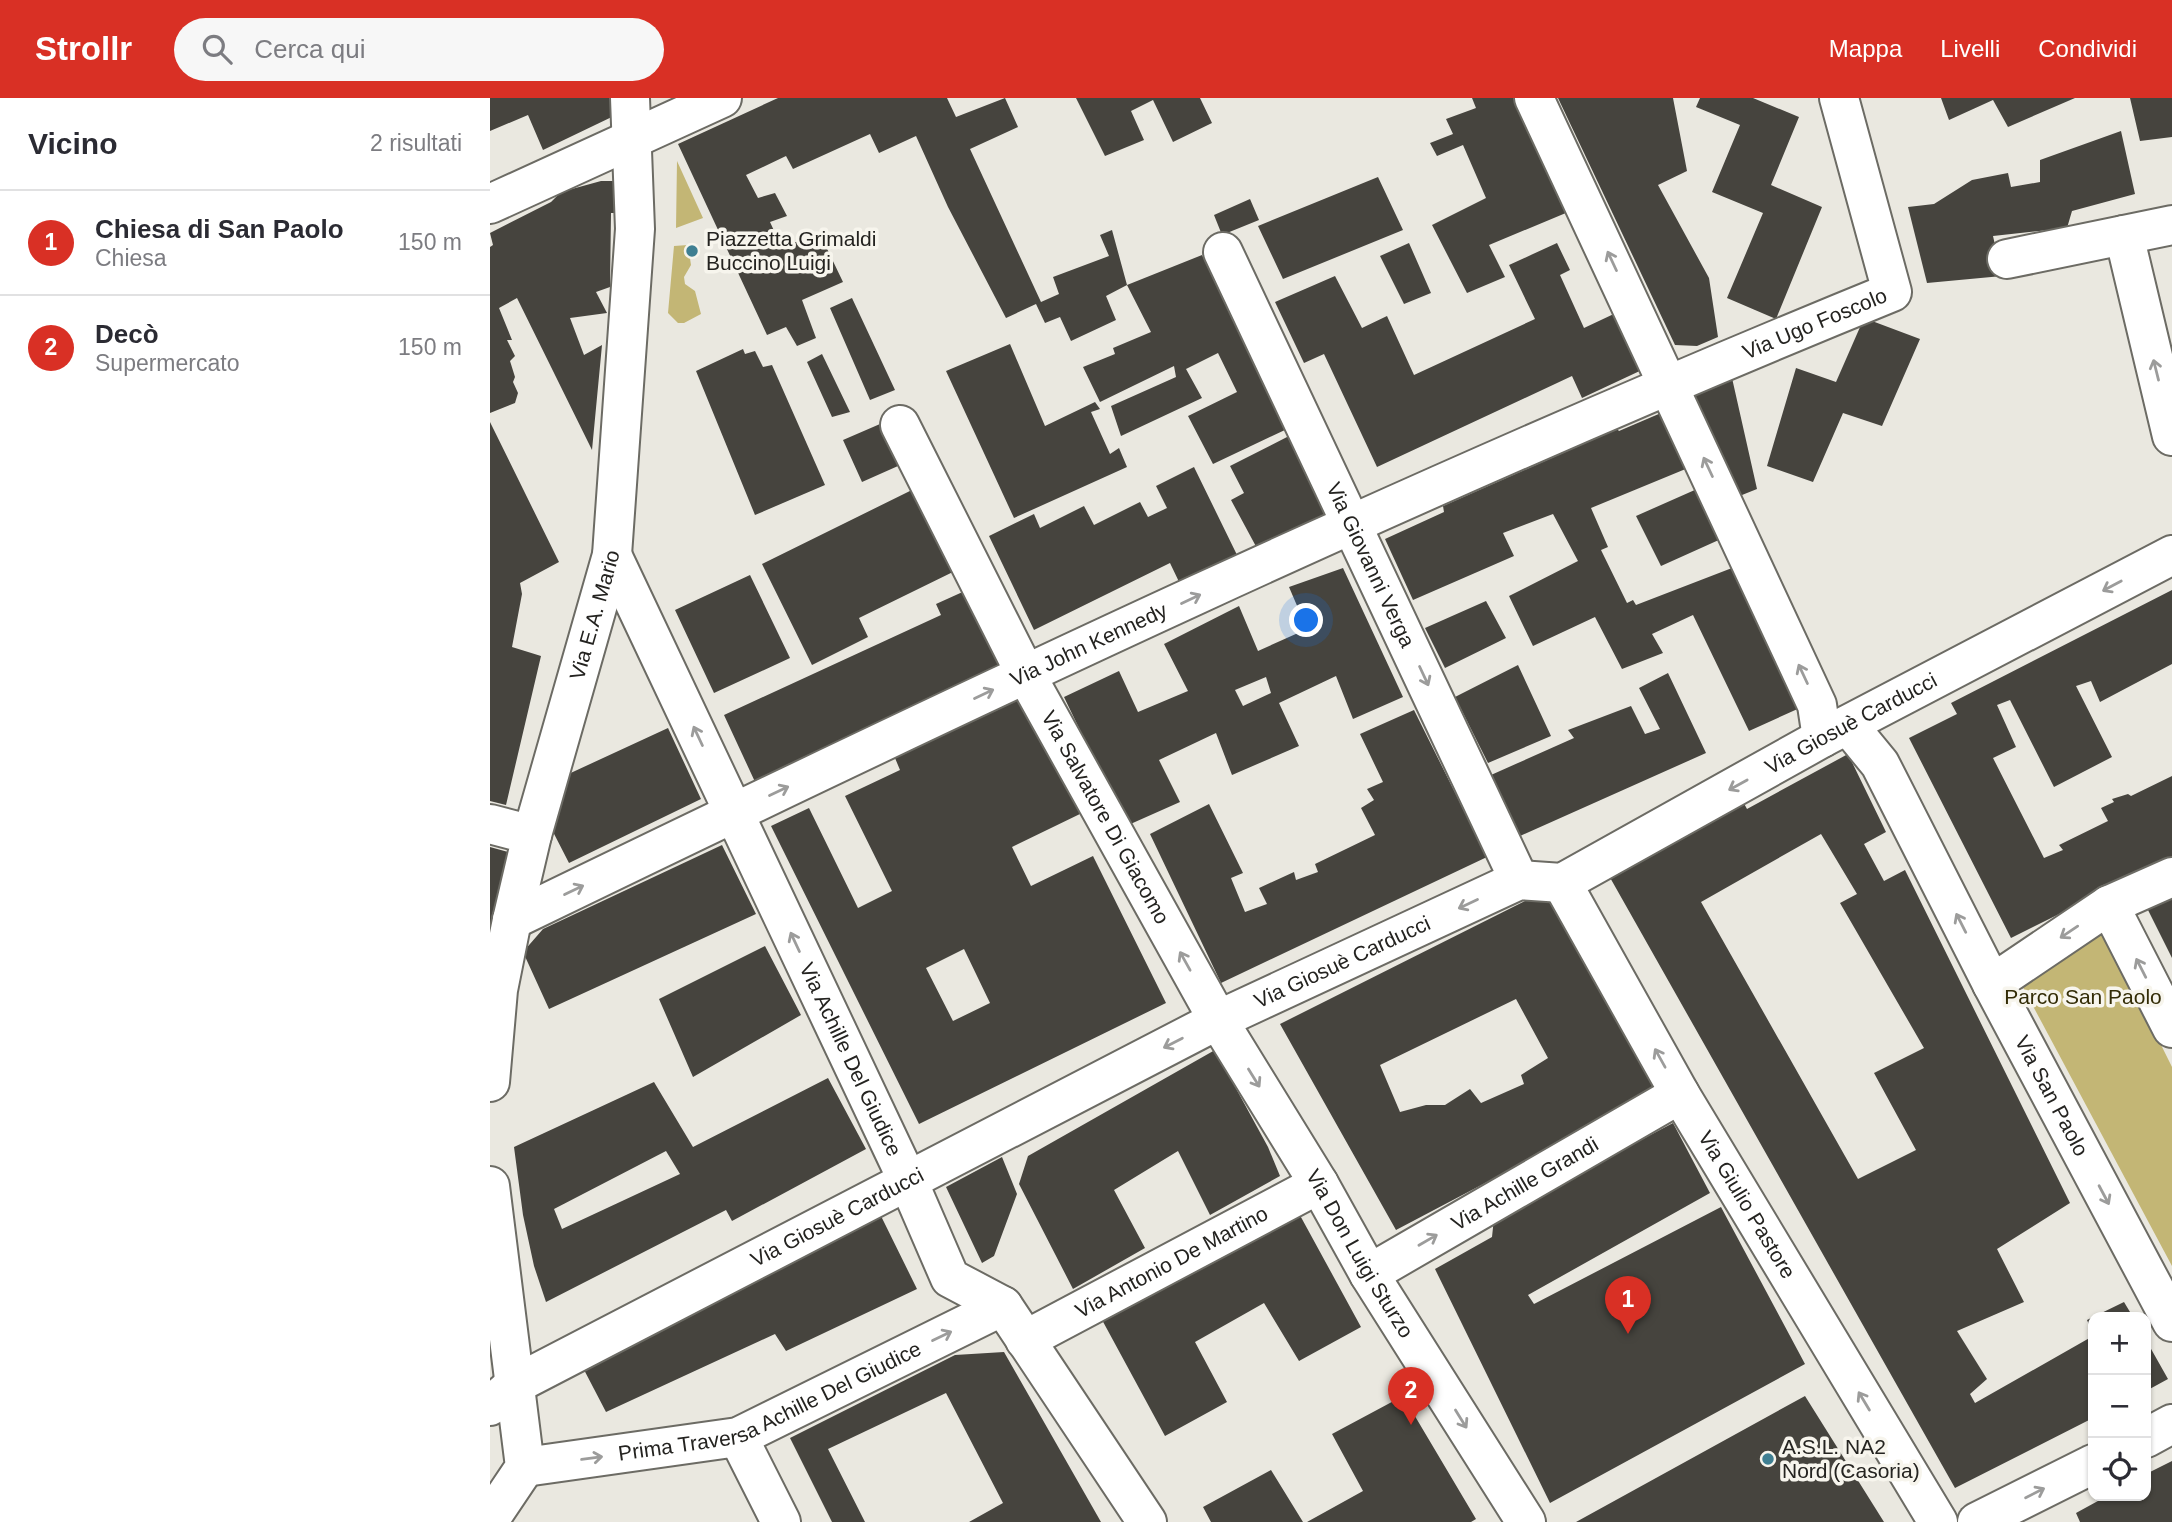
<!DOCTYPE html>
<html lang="it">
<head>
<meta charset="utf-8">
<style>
	:root { --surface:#fff; --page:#f7f7f7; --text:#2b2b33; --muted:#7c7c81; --line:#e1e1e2; --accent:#d93025 }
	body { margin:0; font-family:Helvetica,sans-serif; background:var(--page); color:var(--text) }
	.controls { position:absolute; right:21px; bottom:21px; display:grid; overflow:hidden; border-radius:14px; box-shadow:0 2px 5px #0004 }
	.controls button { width:63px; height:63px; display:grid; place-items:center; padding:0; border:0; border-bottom:2px solid var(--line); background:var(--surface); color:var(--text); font:35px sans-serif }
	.you { position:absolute; left:817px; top:523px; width:24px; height:24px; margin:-18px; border:5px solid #fff; border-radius:50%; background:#1a73e8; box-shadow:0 0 0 10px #1a73e833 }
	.badge { display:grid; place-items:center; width:46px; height:46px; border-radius:50%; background:var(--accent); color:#fff; font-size:23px; font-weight:700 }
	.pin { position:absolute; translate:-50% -58px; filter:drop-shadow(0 2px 4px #0008) }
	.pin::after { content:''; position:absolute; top:37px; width:24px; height:21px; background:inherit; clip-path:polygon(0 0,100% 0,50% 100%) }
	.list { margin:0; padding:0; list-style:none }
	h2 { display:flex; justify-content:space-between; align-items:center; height:91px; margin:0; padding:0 28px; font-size:30px }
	h2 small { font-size:23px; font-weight:400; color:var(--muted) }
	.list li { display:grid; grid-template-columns:46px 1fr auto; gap:21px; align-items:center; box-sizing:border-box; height:105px; padding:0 28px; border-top:2px solid var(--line) }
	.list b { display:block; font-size:26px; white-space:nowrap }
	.list p { margin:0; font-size:23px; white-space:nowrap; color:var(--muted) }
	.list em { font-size:23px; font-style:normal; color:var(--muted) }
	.icon { flex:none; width:38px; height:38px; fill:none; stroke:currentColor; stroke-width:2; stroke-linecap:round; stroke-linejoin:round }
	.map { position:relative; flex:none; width:1682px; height:1424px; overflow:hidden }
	header { display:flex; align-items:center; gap:42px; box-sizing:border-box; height:98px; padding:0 35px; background:var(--accent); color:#fff }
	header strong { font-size:33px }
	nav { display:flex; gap:38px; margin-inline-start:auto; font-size:24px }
	.search { width:490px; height:63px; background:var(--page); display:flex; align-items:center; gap:18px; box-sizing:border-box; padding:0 24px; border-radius:38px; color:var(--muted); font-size:26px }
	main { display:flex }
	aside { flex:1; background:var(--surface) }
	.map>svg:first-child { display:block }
</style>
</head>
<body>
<header>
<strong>Strollr</strong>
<div class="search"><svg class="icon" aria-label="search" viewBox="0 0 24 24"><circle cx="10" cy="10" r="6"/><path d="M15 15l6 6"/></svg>Cerca qui</div>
<nav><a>Mappa</a><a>Livelli</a><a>Condividi</a></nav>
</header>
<main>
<aside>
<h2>Vicino<small>2 risultati</small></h2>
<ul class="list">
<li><span class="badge">1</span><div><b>Chiesa di San Paolo</b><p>Chiesa</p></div><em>150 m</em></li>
<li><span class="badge">2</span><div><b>Decò</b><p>Supermercato</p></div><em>150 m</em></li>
</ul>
</aside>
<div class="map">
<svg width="1682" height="1424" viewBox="0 0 1682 1424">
	<rect width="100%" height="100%" fill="#eae8e0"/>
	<path fill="#c3b675" d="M187,63l26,57 -27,10z
		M198,147l3,20 -7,12 1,7 10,7 6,23 -17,9h-6l-10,-10 6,-67z
		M1614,832l68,137v199l-154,-288z"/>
	<path fill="#46443e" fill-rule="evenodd" d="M0,0h126l2,16 -75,36 -15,-35 -38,16z
		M288,0h169l9,19 49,-19 13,29 -48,22 71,153 18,-8 -6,-17 56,-21 -9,-21 12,-5 15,55 -21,11 10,24 -45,21 -11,-24 -15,6 -9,-19 -30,14 -58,-111 -32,-71 -37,17 -9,-19 -77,35 -7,-13 -40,19 12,23 17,-5 12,23 -17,6 12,26 37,-16 24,50 -41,18 14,38 -19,8 -11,-19 -19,8 -89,-191z
		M586,0h124l12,25 -39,19 -20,-42 -22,11 13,29 -39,16z
		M982,0h45l56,112 -84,35 16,32 -38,16 -35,-68 54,-27 -23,-53 -26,11 -7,-13 23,-9 -7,-15 30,-11z
		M1068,0h115l14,73 -29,14 51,93 9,59 -21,9 -22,-1z
		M1210,0h53l46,19 -28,68 51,22 -46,112 -49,-21 36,-85 -51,-21 28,-67 -44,-18z
		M1451,0h134l-67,29 -15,-27 -44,20z
		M1640,0h42v39l-32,4z
		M1631,33l14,63 -63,17 -5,17 -74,8 9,40 -75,7 -19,-76 26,-3 38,-24 36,-7 3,14 29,-5v-22z
		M888,79l25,53 -120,49 -25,-53z
		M111,83h16v32h-6l-1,74 -14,5 11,21 -37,5 14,37 18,-10 -10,105 -75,-152 -18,10 13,32h-5l8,16 -5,5 5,16 -2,5 5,11 -3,10 -25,10v-166l3,-2 -3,-12 61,-31 10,-10z
		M760,101l9,21 -37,15 -8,-20z
		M919,145l22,50 -27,11 -24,-48z
		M1067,145l13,27 -10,5 24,53 34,-16 26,57 -62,29 -10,-22 -195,91 -53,-113 -20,9 -29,-61 60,-26 27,52 25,-12 27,59 121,-56 -26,-54z
		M712,157l85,174 -74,35 -25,-48 49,-24 -19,-39 -32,16 16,29 -81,38 -10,-30 65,-29 -2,-11 -74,36 -17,-35 32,-13 -2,-6 38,-16 -24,-47z
		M362,200l43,92 -25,10 -40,-92z
		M1374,220l56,21 -38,87 -39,-13 -30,69 -46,-16 29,-98 40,14z
		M520,246l35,82 50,-24 5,7 -9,3 19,42 9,-6 8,19 -113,51 -68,-147z
		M253,251l2,5 10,-3 8,16 9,-2 53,120 -70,30 -59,-144z
		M332,256l28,58 -18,5 -25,-55z
		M1242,280l25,111 -20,8 -44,-104z
		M1171,315l27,55 -97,40 17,39 -7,3 26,53 6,-3 3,5 96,-37 70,139 -53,24 -56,-116 -41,19 11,19 -41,16 -27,-52 -62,29 -24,-50 69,-35 -25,-47 -50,19 11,23 -101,44 -28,-61 59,-27 -1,-6 174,-77 2,2z
		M0,324l69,140 -39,21 2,11 -10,53 29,9 -35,149 -16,-4z
		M390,326l18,42 -36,16 -19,-42z
		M799,338l41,78 -71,38 -28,-52 13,-7 -14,-27z
		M704,369l44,90 -57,29 -11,-23 -136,67 -45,-94 45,-22 6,14 44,-22 10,19 46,-23 8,15 19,-9 -11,-22z
		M428,389l41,82 -100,49 9,19 -56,28 -50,-101z
		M1207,391l24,50 -60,27 -25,-50z
		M853,470l60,129 -50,22 -17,-43 -57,27 20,43 -67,29 -16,-42 -57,27 21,42 -54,24 -62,-129 55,-26 19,41 50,-21 -24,-47 75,-38 19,45 49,-22 -18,-42zM776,579l5,16 -28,13 -8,-16z
		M260,477l40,83 -76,35 -39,-83z
		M477,492l37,81 -248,113 -32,-69 217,-100 -5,-11z
		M1682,492v74l-72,38 -9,-21 -15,5 36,71 -58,30 -44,-87 -13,5 19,42 -23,11 51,100 19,-8 -4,-5 49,-24 -7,-13 13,-6 -2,-3 16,-5 3,2 41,-20v82l-161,80 -102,-200 48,-24 -6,-11z
		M996,503l20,37 -61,30 -20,-40z
		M1028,567l33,71 -63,27 -33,-66z
		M1178,575l38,80 -186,83 -29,-61 83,-37 -6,-8 63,-24 14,28 15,-5 -21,-41z
		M533,597l59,118 -70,34 19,39 62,-30 73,147 -247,121 -148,-298 38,-18 49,100 34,-17 -47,-95 55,-26 -5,-12zM474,851l26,54 -37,18 -27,-53z
		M924,612l73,147 -266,126 -71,-149 59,-30 34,69 -12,5 14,34 22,-8 -8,-16 35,-16 2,8 22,-8 -3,-8 60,-29 -14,-27 13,-8 -7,-11 16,-7 -23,-48z
		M178,630l33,71 -132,64 -19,-37 12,-49z
		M1358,656l38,78 -22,12 20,37 21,-11 165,333 -73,46 27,53 -67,29 30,48 -17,15 5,9 118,-67v82l-138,70 -347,-614 133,-76 6,11zM1331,736l36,60 -17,9 84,145 -50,25 42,77 -58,29 -157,-277z
		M232,747l34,69 -207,95 -26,-57 20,-23z
		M0,749l18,5 -15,88 -3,-1z
		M1057,792l111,202 -262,138 -116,-206zM1026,901l32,59 -27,17 3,9 -43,19 -11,-14 -25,16h-19l-26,7 -20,-47z
		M1682,794v66l-27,-54z
		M275,848l36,69 -108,62 -34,-78z
		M725,952l53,97 12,29 -70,39 -32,-64 -64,39 31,58 -72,41 -54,-105 9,-28z
		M338,980l38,71 -134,72 -6,-11 -180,92 -12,-36 -11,-51 -9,-68 140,-65 39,65zM176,1053l14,23 -118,55 -8,-20z
		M1183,1025l37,70 -182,102 6,9 187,-97 84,157 -255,139 -115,-234 57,-32 2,-19z
		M512,1059l15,37 -23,62 -12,7 -36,-76z
		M806,1110l65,119 -62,34 -35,-58 -69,39 32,60 -62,34 -64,-118z
		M391,1118l36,73 -131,62 -11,-17 -169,78 -25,-48z
		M1634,1204l9,15h-40v17l-6,-14z
		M1656,1242l22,39 -22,12z
		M514,1254l97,170h-132l34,-19 -57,-110 -118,56 37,73h-33l-42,-84 165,-83z
		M913,1298l73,123 -5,3h-164l56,-31 -31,-57z
		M1315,1298l79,126h-308z
		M1682,1363v61h-92l-4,-9 31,-17h39v-22z
		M781,1372l32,52h-92l-8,-15z"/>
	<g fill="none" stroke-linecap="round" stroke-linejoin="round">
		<defs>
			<g id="minor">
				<path d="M1044,0l283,607 5,33"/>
				<path d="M1634,137l48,201"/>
				<path id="s1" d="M733,154l296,628"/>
				<path d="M1517,161l165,-34"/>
				<path id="s2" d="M410,327l126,250 192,345 101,164 50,90 157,248"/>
				<path id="s3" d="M122,457l296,626 42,97 53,28 144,216"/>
				<path id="s4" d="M1358,627l32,39 112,220 180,338"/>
				<path d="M0,726l42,11"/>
				<path id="s5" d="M1072,785l118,211 258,428"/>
				<path d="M1619,807l63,123"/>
				<path id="s6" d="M22,822c455,-221 913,-438 1380,-628l-53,-194"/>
				<path d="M1502,886l117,-79 63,-28"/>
				<path id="s7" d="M0,984l8,-92 14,-70 20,-85 80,-280 23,-326 -5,-131"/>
				<path d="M0,1088l35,281 -35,52"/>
				<path id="s8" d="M879,1176l311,-180"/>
				<path id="s9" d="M535,1242l294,-156"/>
				<path id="s10" d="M0,1308l24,-21 704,-365 301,-140 43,3 260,-145 350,-183"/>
				<path d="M248,1339l43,85"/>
				<path d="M1656,1340l26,-14"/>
				<path id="s11" d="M35,1369l213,-30 265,-131"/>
				<path d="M1487,1424l116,-58"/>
			</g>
			<path id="tertiary" d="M0,106l232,-106"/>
		</defs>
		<use href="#minor" stroke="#6c6b64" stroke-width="42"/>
		<use href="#tertiary" stroke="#6c6b64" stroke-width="42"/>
		<use href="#minor" stroke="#fff" stroke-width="38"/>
		<use href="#tertiary" stroke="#fff" stroke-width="38"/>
	</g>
	<defs><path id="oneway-shaft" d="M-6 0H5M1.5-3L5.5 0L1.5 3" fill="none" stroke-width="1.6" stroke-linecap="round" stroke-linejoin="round" transform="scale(1.75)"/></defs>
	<g stroke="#9c9c9b">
		<use href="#oneway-shaft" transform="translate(1122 163) rotate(-115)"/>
		<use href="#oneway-shaft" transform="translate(1666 272) rotate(-104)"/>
		<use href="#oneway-shaft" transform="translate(1218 369) rotate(-115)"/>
		<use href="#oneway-shaft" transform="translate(1622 488) rotate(152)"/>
		<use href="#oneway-shaft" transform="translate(701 501) rotate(-25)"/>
		<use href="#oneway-shaft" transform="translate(1313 576) rotate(-115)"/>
		<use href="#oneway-shaft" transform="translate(934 578) rotate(65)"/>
		<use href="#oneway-shaft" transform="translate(494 596) rotate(-25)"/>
		<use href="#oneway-shaft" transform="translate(208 638) rotate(-115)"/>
		<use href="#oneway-shaft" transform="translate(1248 687) rotate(151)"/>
		<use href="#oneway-shaft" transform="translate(289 693) rotate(-25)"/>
		<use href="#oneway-shaft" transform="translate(84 792) rotate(-26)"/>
		<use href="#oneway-shaft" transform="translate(978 806) rotate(155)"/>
		<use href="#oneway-shaft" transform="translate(1471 825) rotate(-117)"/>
		<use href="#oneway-shaft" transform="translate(1579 834) rotate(146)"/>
		<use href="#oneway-shaft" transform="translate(305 844) rotate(-115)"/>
		<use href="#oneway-shaft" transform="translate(695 863) rotate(-119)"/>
		<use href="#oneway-shaft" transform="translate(1651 870) rotate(-117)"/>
		<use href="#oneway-shaft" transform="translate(683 945) rotate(153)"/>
		<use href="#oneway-shaft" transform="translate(1170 960) rotate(-119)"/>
		<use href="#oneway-shaft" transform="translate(764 980) rotate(58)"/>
		<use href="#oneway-shaft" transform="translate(1614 1097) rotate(62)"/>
		<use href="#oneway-shaft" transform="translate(938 1142) rotate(-30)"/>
		<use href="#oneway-shaft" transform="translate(452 1238) rotate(-26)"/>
		<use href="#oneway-shaft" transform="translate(1374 1303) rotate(-121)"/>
		<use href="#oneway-shaft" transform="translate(971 1321) rotate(58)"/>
		<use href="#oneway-shaft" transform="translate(102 1360) rotate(-8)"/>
		<use href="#oneway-shaft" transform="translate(1545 1395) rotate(-27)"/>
	</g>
	<g fill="#3f7f92" stroke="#f7f5ed" stroke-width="2.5">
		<circle cx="202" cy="153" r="7"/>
		<circle cx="1278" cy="1361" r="7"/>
	</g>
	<g text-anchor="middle" stroke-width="7" stroke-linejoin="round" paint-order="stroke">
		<g font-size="21" fill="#242320" stroke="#f7f5ed" text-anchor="start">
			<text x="216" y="148">Piazzetta Grimaldi<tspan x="216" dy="24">Buccino Luigi</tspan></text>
			<text x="1292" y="1356">A.S.L. NA2<tspan x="1292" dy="24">Nord (Casoria)</tspan></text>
		</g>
		<g font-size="21" fill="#242320" stroke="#f7f5ed">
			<text dy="7" stroke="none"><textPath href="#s6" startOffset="1433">Via Ugo Foscolo</textPath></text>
			<text dy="7" stroke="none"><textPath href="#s1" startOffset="346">Via Giovanni Verga</textPath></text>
			<text dy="7" stroke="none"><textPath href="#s7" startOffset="480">Via E.A. Mario</textPath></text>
			<text dy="7" stroke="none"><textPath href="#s6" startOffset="639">Via John Kennedy</textPath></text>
			<text dy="7" stroke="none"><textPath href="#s10" startOffset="1530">Via Giosuè Carducci</textPath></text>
			<text dy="7" stroke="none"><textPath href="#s2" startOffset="443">Via Salvatore Di Giacomo</textPath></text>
			<text dy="7" stroke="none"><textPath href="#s10" startOffset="962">Via Giosuè Carducci</textPath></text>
			<text dy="7" stroke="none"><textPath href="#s3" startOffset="558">Via Achille Del Giudice</textPath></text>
			<text dy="7" stroke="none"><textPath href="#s4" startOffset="424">Via San Paolo</textPath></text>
			<text dy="7" stroke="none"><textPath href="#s8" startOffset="180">Via Achille Grandi</textPath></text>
			<text dy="7" stroke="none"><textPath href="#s5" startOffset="371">Via Giulio Pastore</textPath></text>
			<text dy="7" stroke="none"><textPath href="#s10" startOffset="396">Via Giosuè Carducci</textPath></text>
			<text dy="7" stroke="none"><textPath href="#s2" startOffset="948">Via Don Luigi Sturzo</textPath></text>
			<text dy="7" stroke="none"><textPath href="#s9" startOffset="166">Via Antonio De Martino</textPath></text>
			<text dy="7" stroke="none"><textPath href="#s11" startOffset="256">Prima Traversa Achille Del Giudice</textPath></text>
		</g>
		<g font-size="21" fill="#332c06" stroke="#f7f5ed">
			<text x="1593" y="906">Parco San Paolo</text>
		</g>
	</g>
</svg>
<div class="controls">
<button>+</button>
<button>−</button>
<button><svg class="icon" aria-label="locate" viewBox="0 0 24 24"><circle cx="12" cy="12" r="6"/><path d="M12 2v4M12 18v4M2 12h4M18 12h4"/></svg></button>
</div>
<div class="you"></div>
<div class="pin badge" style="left:1138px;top:1236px">1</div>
<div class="pin badge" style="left:921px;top:1327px">2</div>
</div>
</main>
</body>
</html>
